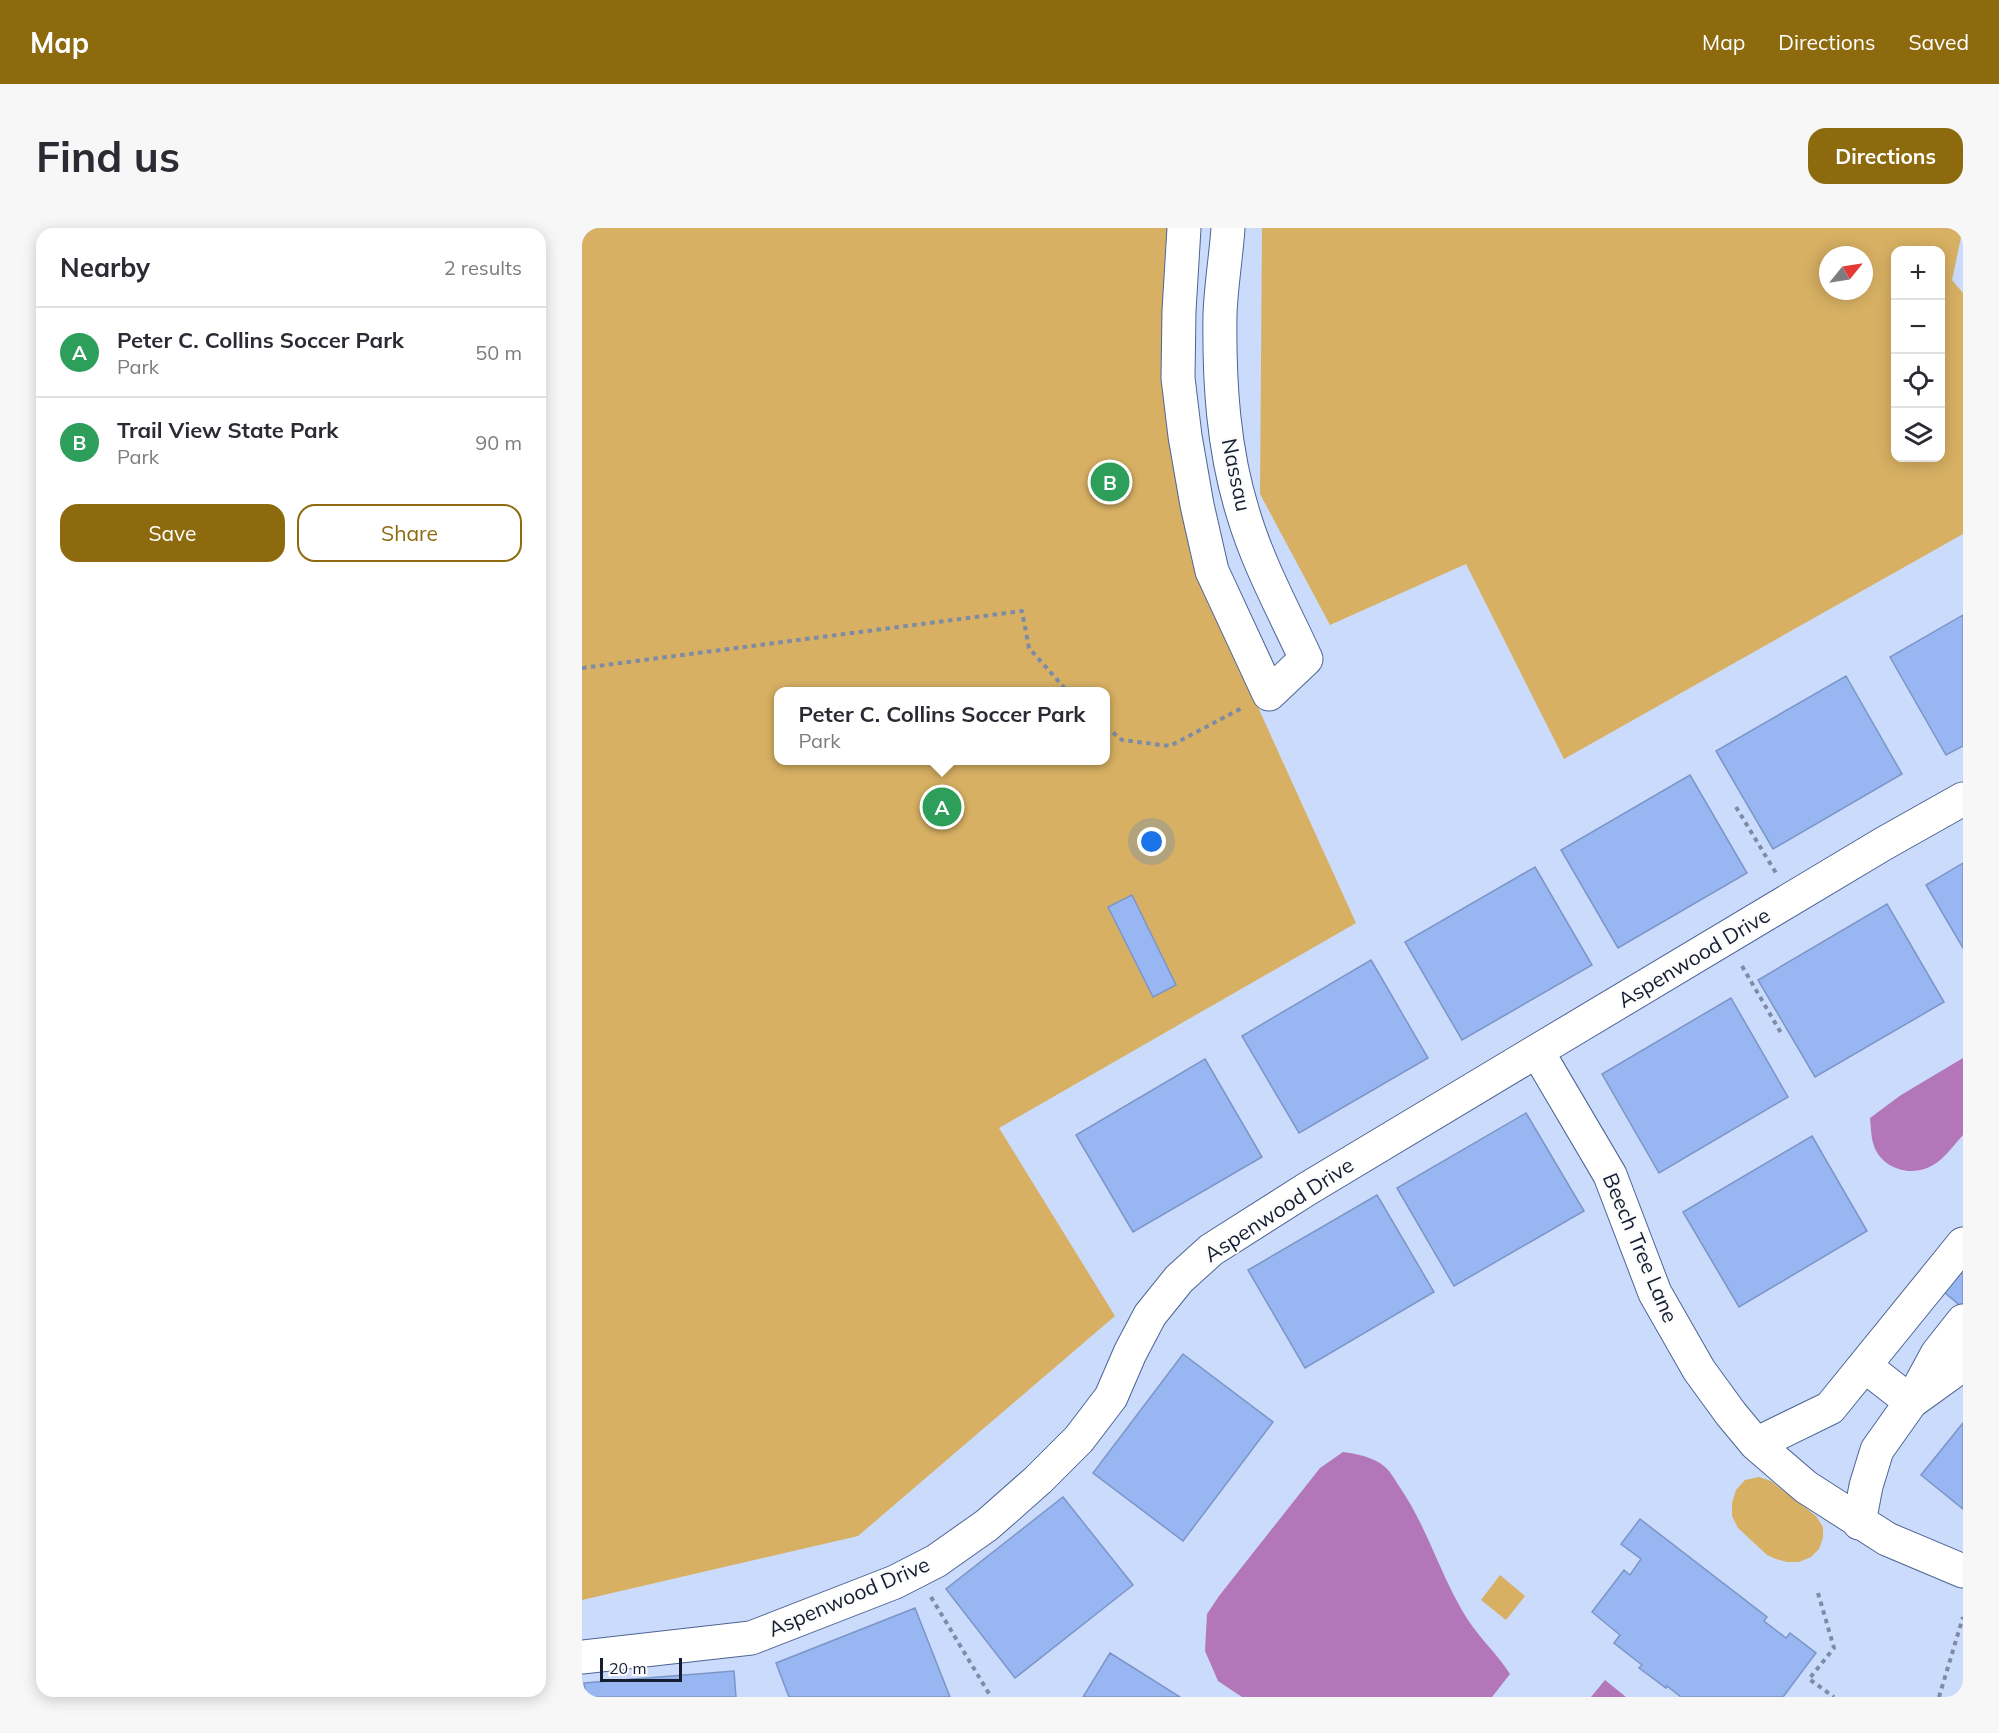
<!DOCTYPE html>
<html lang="en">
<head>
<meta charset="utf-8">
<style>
	:root { --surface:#fff; --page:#f7f7f7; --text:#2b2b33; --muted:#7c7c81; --line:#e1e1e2; --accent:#8e6a0e }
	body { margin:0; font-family:Mulish,sans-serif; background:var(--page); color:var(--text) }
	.controls { position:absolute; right:18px; top:18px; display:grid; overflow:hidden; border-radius:12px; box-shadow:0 3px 15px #0003 }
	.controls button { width:54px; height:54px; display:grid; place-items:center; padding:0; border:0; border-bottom:2px solid var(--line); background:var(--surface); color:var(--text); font:30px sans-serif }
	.compass { position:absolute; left:1237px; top:18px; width:54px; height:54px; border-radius:50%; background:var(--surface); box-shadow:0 3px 15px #0003; rotate:60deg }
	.scale { position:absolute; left:18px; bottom:15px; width:82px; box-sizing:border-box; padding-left:6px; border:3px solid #141d31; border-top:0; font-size:16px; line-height:21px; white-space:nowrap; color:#141d31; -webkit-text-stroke:4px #fcfcfc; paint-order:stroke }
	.you { position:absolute; left:570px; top:614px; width:21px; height:21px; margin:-15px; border:4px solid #fff; border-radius:50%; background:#1a73e8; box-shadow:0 0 0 9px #1a73e833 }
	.badge { display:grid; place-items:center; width:39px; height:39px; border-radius:50%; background:var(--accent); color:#fff; font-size:20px; font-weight:700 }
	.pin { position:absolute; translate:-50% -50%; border:3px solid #fff; box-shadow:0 2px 6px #0006 }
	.popup { position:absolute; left:192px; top:459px; width:336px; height:78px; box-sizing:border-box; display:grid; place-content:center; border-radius:12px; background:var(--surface); filter:drop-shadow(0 2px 4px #0005); font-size:20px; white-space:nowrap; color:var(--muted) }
	.popup b { font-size:22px; color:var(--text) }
	.popup::after { content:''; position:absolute; left:50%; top:100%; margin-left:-12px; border:12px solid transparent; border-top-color:var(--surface) }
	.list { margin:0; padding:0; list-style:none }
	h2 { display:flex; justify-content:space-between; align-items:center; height:78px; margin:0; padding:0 24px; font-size:26px }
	h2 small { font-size:20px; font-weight:400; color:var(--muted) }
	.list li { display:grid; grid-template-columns:39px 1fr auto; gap:18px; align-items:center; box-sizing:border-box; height:90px; padding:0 24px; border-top:2px solid var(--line) }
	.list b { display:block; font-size:22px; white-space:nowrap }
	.list p { margin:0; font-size:20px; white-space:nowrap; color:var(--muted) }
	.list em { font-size:20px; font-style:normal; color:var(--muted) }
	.actions { display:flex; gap:12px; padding:18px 24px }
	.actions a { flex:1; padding:14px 0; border:2px solid var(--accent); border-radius:18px; text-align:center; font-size:21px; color:var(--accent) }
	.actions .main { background:var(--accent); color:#fff }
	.icon { flex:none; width:33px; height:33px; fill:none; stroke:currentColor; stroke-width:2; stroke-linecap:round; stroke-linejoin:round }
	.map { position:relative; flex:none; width:1381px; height:1469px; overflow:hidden; border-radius:18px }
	header { display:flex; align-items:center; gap:36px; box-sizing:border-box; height:84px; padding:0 30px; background:var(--accent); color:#fff }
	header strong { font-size:28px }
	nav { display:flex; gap:33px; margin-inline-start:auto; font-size:21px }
	.intro { display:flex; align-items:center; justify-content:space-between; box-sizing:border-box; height:144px; padding:0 36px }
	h1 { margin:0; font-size:42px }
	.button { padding:15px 27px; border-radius:18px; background:var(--accent); color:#fff; font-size:21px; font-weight:700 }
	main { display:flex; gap:36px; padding:0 36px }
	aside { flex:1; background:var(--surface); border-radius:18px; box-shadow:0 3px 15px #0003 }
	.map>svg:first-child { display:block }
</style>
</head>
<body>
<header>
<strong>Map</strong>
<nav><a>Map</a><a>Directions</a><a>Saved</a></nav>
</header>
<div class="intro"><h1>Find us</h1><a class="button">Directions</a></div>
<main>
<aside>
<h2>Nearby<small>2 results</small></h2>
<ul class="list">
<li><span class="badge" style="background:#2e9e5b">A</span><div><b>Peter C. Collins Soccer Park</b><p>Park</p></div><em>50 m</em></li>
<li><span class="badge" style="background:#2e9e5b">B</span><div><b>Trail View State Park</b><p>Park</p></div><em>90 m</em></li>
</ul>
<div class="actions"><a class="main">Save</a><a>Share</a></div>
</aside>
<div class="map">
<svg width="1381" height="1469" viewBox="0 0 1381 1469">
	<rect width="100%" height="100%" fill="#cbdbfc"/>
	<path fill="#d7b063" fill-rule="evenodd" d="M0,0h586l-3,22 -3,103 12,114 18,95 164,361 -357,205 116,188 -257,220 -276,64zM196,464h328v68h-328z
		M680,0h701l-11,52 11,13v241l-399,225 -98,-195 -136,61 -70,-131zM1314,22h44v208h-44zM1246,27h36v36h-36z
		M1177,1249l12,4 45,35 7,11v11l-4,11 -8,8 -12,5h-12l-11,-3 -9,-4 -29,-27 -6,-12v-13l4,-13 9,-10z
		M918,1347l25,21 -19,24 -25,-20z"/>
	<path fill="#b377b9" d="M1381,830v77c-9,10 -19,24 -30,30 -21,13 -51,4 -59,-19 -3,-8 -3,-19 -4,-28l31,-23z
		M761,1224c14,2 31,5 42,15 6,5 10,13 14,19 27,39 40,85 64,126 13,23 33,40 47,62l-18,23h-250l-24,-16 -13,-30 2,-37 12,-18 101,-128z
		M1023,1452l21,17h-35z"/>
	<path fill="#97b6f2" stroke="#7c95c8" stroke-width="1.5" d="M1381,387v131l-17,9 -56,-98z
		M1264,448l56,98 -129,75 -57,-98z
		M1108,547l57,98 -129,75 -57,-98z
		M1381,635v85l-37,-63z
		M953,639l57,98 -130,75 -57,-98z
		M550,667l44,90 -23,12 -45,-90z
		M1305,676l57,98 -129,75 -57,-97z
		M789,732l57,98 -129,75 -57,-97z
		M1149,770l57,99 -129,76 -57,-99z
		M623,831l57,98 -129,75 -57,-97z
		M944,885l58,98 -130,75 -57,-98z
		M1230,908l55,95 -128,76 -56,-95z
		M795,967l57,97 -129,76 -57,-98z
		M1355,1025l26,21v34l-42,-35z
		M601,1126l90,68 -90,119 -90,-68z
		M1381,1195v86l-42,-34z
		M481,1269l70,88 -118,93 -69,-89z
		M1058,1291l127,98 -3,4 22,17 4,-5 26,20 -33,44h-102l-14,-11 -1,2 -27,-20 3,-3 -28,-22 6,-8 -28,-23 32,-42 6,5 11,-16 -20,-15z
		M333,1380l35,89h-161l-13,-34z
		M528,1425l70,44h-97z
		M152,1443l2,26h-150l-2,-14z"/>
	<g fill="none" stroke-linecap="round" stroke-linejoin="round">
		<defs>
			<path id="minor" d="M602,0l-5,83 -1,67 7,58 12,69 15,66 57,123 37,-35c-22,-48 -48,-95 -63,-146 -20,-64 -24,-132 -23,-199 1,-28 6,-57 8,-86
				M955,823l73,124 45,118 44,77 32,44 25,30 50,43 81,52 76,32
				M1283,1138l46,36 47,-34 5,-5
				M1174,1216l74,-36 133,-164
				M1277,1295l7,-37 11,-36 34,-48 26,-48 26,-33
				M0,1429l169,-19 144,-56 41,-21 51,-36 51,-45 41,-41 32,-42 19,-44 20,-38 29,-36 32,-29 96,-61 230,-138 346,-207 80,-45"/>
		</defs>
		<use href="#minor" stroke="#4d6493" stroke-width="35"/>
		<path stroke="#7e8ba6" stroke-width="4" stroke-dasharray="4.5 4.5" stroke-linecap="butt" d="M0,440l440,-57 7,37 39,44
			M524,499l16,13 48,6 72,-38
			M1154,579l40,66
			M1160,738l39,67
			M1236,1365l16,55 -25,31 25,18
			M349,1369l60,100
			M1357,1469l24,-80"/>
		<use href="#minor" stroke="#fff" stroke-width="33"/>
	</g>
	<g text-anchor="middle" stroke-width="4.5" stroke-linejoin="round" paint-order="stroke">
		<g font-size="21" fill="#141d31" stroke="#fcfcfc">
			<text transform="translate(654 247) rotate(78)" y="7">Nassau</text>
			<text transform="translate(1112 730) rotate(-31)" y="7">Aspenwood Drive</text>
			<text transform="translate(697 982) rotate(-33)" y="7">Aspenwood Drive</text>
			<text transform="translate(1058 1020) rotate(67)" y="7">Beech Tree Lane</text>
			<text transform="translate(267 1369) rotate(-23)" y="7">Aspenwood Drive</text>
		</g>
	</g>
</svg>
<div class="controls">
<button>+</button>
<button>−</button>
<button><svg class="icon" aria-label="locate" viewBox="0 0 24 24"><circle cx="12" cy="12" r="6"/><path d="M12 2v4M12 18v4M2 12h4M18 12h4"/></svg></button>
<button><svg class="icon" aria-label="layers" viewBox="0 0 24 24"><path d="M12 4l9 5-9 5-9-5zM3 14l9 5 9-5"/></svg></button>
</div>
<svg class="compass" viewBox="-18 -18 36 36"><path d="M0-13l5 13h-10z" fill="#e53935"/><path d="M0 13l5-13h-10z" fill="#7c7c81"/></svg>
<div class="scale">20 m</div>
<div class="you"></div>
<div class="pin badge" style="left:360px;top:579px;background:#2e9e5b">A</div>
<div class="popup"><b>Peter C. Collins Soccer Park</b>Park</div>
<div class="pin badge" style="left:528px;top:254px;background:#2e9e5b">B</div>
</div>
</main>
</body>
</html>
